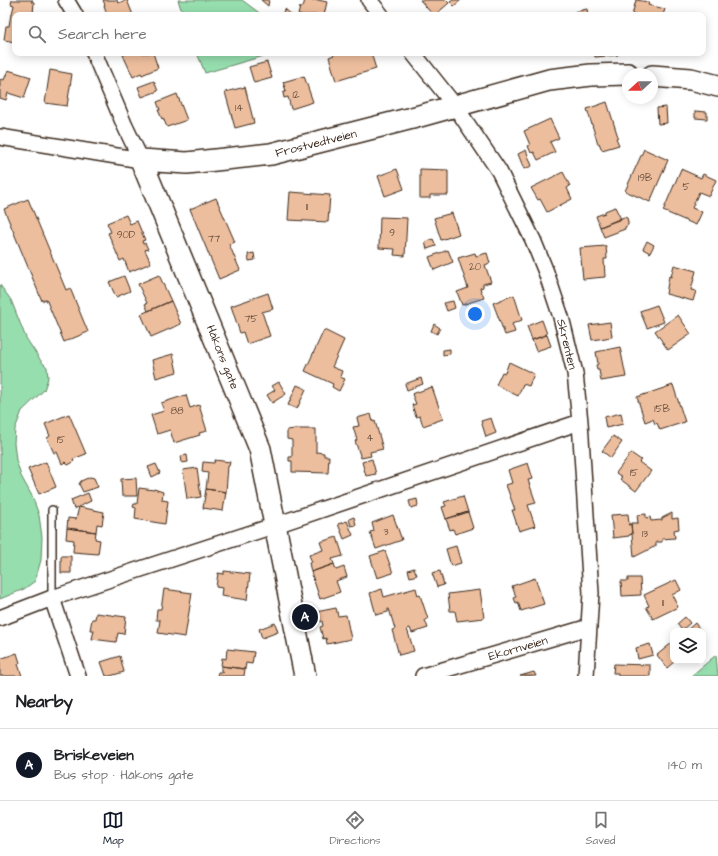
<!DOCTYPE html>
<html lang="en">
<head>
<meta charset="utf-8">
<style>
	:root { --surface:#fff; --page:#f6f6f6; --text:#202124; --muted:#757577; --line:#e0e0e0; --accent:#111827 }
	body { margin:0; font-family:"Architects Daughter",sans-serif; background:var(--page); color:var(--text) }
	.controls { position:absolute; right:12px; bottom:12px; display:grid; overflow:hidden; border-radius:8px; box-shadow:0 2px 10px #0003 }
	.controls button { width:36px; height:36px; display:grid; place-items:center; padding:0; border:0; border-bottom:1px solid var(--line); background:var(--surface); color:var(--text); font:20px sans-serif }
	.compass { position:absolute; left:622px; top:68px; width:36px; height:36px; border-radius:50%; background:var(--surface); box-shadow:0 2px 10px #0003; rotate:249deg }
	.you { position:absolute; left:475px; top:314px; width:14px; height:14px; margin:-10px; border:3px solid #fff; border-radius:50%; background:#1a73e8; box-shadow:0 0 0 6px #1a73e833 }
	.badge { display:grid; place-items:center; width:26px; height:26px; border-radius:50%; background:var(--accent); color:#fff; font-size:13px; font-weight:700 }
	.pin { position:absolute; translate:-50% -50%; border:2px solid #fff; box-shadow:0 1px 4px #0006 }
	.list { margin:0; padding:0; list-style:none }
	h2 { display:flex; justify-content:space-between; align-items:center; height:52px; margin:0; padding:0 16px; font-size:17px }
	h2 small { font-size:13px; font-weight:400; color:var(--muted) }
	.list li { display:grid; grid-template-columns:26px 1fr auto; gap:12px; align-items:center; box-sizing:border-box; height:72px; padding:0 16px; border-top:1px solid var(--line) }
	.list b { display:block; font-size:15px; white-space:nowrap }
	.list p { margin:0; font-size:13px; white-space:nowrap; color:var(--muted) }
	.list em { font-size:13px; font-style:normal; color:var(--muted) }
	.icon { flex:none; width:22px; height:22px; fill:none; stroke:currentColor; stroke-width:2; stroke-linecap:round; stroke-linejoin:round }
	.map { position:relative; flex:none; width:718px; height:676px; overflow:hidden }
	.search { position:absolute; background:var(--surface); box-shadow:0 2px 10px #0003; left:12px; right:12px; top:12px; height:44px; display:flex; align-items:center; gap:10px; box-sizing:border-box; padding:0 14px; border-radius:8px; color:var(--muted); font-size:15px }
	.sheet { height:124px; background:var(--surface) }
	nav { display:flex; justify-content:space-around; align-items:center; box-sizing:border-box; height:56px; border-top:1px solid var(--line); background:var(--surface); font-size:11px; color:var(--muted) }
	nav a { display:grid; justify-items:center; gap:2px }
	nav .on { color:var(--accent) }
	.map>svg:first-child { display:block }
</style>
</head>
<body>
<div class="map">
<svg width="718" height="676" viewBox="0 0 718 676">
	<rect width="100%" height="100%" fill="#fff"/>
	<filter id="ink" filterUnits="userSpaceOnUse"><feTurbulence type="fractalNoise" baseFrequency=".025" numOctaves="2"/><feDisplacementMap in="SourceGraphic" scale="8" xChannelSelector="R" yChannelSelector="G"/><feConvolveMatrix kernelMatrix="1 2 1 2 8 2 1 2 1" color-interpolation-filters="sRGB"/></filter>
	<g filter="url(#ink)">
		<path fill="#96deae" stroke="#688466" d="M178,0h64l20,15h-79z
			M197,53h77l-69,20z
			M0,285l11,15 15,38 15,23 6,6 1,11 -4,12 -22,21 -7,18 -1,14 2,17 5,16 11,20 7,19 3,22 -1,23 -6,21 -11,8 -24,10z
			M716,655l2,21h-27z"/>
		<path fill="#edbe9d" stroke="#3b2a1e" d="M12,0h21l-2,2h3l-1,13h-18v27l-11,-2 2,-14h3l2,-12h1l2,-9 -3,-1z
			M103,0h14l1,3 9,-3 6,15h-26l-3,-10h1z
			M261,0h8l-1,6z
			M305,0h13l9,2 -3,13h-26l2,-8h3z
			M420,0h26l3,3 -14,12h-2z
			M453,0h8l-7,6 -4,-4z
			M636,0l13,2 -1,3 17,4 -2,6h-31z
			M285,9l7,6h-11z
			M587,9l1,6h-13l-1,-3z
			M127,53h26l5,15 -16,7 -1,-2 -8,4 -10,-22z
			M333,53h38l5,16 -40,12 -7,-24 5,-2z
			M594,53h24v2l-23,2z
			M267,62l5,16 -18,5 -5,-16z
			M8,70l23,7 -7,21 -16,-5 -2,7 -6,-2v-18l1,-1 3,1z
			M50,70l22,4 -5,32 -22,-3z
			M304,76l9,26 -22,7 -3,-12 -4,1 -1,-5 3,-2 -3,-9z
			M154,81l4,10 -16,6 -4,-10z
			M245,87l9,36 -19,5 -10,-36z
			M177,94l10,26 -20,7 -4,-9 -1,1 -4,-9h2l-3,-8z
			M607,102l11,35 -2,1 3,7 -17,5 -3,-7 -1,1 -11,-35z
			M666,107l1,16 -9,1 -1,-16z
			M695,111l12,1v7l-12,-1z
			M550,119l9,19 -9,4 5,10 -17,8 -4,-8 -3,1 -3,-7 2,-1 -6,-14z
			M644,149l24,11 -18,42 -25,-11z
			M526,150l6,16 -8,3 -6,-15z
			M397,169l7,20 -19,7 -7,-20z
			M420,169l28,1v25h-18v3h-10z
			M681,169l20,9 2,-4 13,6 -7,16 -10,-4 -7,16 10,4 -6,13 -33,-14z
			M563,172l7,14 -3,2 5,11 -25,13 -7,-13 -2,1 -7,-12z
			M290,192l40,3 -2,27 -40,-2z
			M216,198l19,44 -6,2 11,26 -21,9 -29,-70z
			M28,199l38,91 4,-2 18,44 -24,10 -18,-43 -4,2 -38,-92z
			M615,207l6,12 -21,8 -4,-11 9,-3v-2z
			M452,213l7,21 -18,6 -7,-22z
			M126,215l4,9 7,-3 8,19 -3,1 1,3 2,-1 3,6 -3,1 6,13 -22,9 -5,-13 -4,2 -12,-28 3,-1 -4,-9z
			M380,217l27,1 -2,38 -11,-1 1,-6 -16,-1z
			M624,217l3,1 1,4v3l-3,2v2l-21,8 -4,-10z
			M433,239l3,7 -9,3 -2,-7z
			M647,241l7,4 -4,8 -7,-4z
			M606,246l1,13h-3l1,18 -22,2 -3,-31z
			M448,250l5,12 -19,8 -5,-13z
			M254,253l1,7 -6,1 -1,-7z
			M475,253l1,3 11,-3 3,10 -5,2 6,17 -8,2v3l-3,1 4,10 -22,7 -5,-13 11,-4 -10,-30z
			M674,265l22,6 -5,19 5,1 -3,10 -27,-7 3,-18 2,1z
			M159,275l12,26 -23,10 -3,-7 2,-1 -9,-19z
			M124,276l6,15 -14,6 -7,-15z
			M268,293l5,16 -11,3 8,24 -23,8 -4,-12 -3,1 -9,-27z
			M514,295l8,25 -10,4 3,8 -10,3 -12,-32z
			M171,301l10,23 -30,13 -10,-23z
			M453,301l2,7 -8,3 -3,-8z
			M657,305l7,17 -17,6 -7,-17z
			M678,315l13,19 -23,16 -13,-19z
			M542,320l5,14 -15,6 -5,-14z
			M610,322l2,15 -20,3 -3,-15z
			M434,324l6,4 -3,6 -6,-3z
			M324,330l20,10 -12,27 10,4 -2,6 5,2 -6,12 -7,-4 1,-3 -28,-13z
			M547,335l4,11 -15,5 -4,-11z
			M620,347l6,30 -25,4 -2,-11h-2l-1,-5 2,-1 -2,-12z
			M450,349v5l-7,1v-5z
			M173,354l4,18 -21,6 -4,-18z
			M509,362l25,12 -5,12 -6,-2 -5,12 -22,-11 6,-13 3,1z
			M421,378l2,6 -16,6 -2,-6z
			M279,382l7,12 -14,9 -5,-8 8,-5 -3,-4z
			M297,385l9,4 -9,20 -9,-4z
			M673,385l12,37 -25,8 -3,-7 -2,1 -2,-5 -8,3 -8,-25z
			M432,387l11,32 -20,7 -3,-10 -4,1 -4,-12 4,-1 -4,-10z
			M186,395l4,13 9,-3 8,26 -8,2 1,2 -26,8 -4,-13 -13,4 -6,-19 13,-4 -3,-8z
			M621,413l2,11 -17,4 -2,-11z
			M69,414l17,40 -13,5 1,2 -2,2 -4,2 -3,-3 -3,2 -5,-12 -3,1 -7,-15 3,-2 -5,-12z
			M371,414l2,8 2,-1 8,28 -13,3 1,4 -10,2 -6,-17 2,-1 -4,-13 6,-1 -2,-8z
			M491,418l5,15 -10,4 -5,-16z
			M295,429h21v23l8,1v3h5l-1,17 -36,-1v-11h-3v-4h3v-17l-5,-1v-9z
			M613,436l9,6 -11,16 -9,-7z
			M631,453l10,7 -2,2 12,9 -15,20 -16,-12 2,-2 -6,-4z
			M187,455l1,7 -6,1 -1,-7z
			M372,459l4,15 -10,2 -4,-14z
			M215,460l15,2 -1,4h-1l-2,26 -20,-3 2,-16 -6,-1 1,-10 11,1z
			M46,462l10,25 -17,7 -11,-25z
			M528,463l5,16 -5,1 8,23 -8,2 7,21 -16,5 -7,-21h3l-9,-25 6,-2 -4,-13z
			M156,464l4,9 -8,4 -4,-10z
			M197,468l4,29 -14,2 -4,-29z
			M90,477l4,1 4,9 -15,5 -4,-8 2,-3z
			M136,478l1,18h-15l-1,-17z
			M139,488l15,2v-1l9,3 -1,8 6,1 -3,23 -30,-5 1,-11 -3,-1 1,-3h3z
			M206,489l20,3 -3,19 -20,-3z
			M88,493l3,8 -17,8 -3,-9z
			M463,496l5,16 -22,7 -4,-12 4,-1 -2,-4z
			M417,499l1,7 -7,2 -2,-7z
			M79,507l25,5 -2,13 -5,-1 -1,8 -29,-4 1,-10 8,1z
			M468,512l5,16 -18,6 -2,-5 -3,1 -4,-11z
			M672,513v6l6,-1 1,11 -5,1 1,8 -13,1v3h-6v4l-22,11 -3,-34h7l-1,-8 9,-1v4l4,-1 1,4 11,-1v-2z
			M628,514l1,10 -1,1 3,-1 1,10 -3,1v1l-16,2 -2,-23z
			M393,515l9,25 -26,9 -6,-17 4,-1 -2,-8z
			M354,517l2,8 -5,1 -2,-7z
			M347,521l6,14 -9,4 -6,-15z
			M67,528l29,4 -1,7 5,1 -2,14 -25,-2 1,-12 -8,-1z
			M337,537l6,19 -11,3 2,5 -23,8 -2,-9 3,-1 -3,-7 14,-5 -3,-8z
			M456,546l5,17 -10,3 -5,-17z
			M385,551l8,22 -16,5 -7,-22z
			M61,556h10v17h-10z
			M334,564l2,6 8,-3 3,10 -11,4 4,11 -20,7 -9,-27z
			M414,568l3,7 -7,2 -2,-7z
			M224,571l26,3 -3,26 -26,-4 1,-8 -6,-1 2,-14 6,1z
			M440,571l4,14 -7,2 -5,-14z
			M535,578l9,26 -23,7 -3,-9 -2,1 -2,-5 2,-1 -4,-11z
			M628,578h12l1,17 -19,1 -1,-15h7z
			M676,580l5,10 -9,5 6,12 -25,12 -7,-12 3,-1 -5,-11z
			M416,588l2,8 2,-1 8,24 -3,1 3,8 -16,5 -2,-5 -3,1 7,22 -15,4 -7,-25 3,-1 -6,-20h-1v3l-12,3 -6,-22 12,-4 2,8z
			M164,589l28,4 -7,44 -27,-4 2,-13h-4l1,-11h4z
			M480,590l4,28 -27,3 -2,-10h-5l-2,-17z
			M336,608l2,8 8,-1 5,24 -24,5 -1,-6 -3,1 -3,-12 3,-1 -1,-5h-4l-2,-9z
			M96,613l30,4 -2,17 -6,-1 -2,9 -24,-3 2,-9h-4l2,-11h3z
			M685,617l5,6 -8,7 -5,-6z
			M275,623l3,9 -16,6 -3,-9z
			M695,623l6,8h-15z
			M673,642v19h2l-8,7 -10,-13z
			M650,644l3,11 -15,4 -2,-11z
			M227,649l27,3 -2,12 -6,-1 -1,6 -24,-3 1,-8 4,1z
			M17,653l3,10 -2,1 4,12h-22v-17z
			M120,656l4,16 -14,4h-4l-5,-14z
			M614,664l36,1v11h-32v-3h-5z
			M221,666l24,3 -1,7h-27l1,-4h6l-3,-1z
			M534,672l2,4h-16z"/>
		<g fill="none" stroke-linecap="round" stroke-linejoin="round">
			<defs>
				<path id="service" d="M52,510v88"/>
				<path id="minor" d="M66,0l9,15
					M369,0l12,15
					M94,53l30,71 17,36
					M413,53l42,53 44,65 34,69 13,32 15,45 14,56 5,49 11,171 -5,83
					M0,137l141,23
					M52,598l26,78
					M0,618l52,-20 224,-73 304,-103
					M423,676l166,-49"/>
				<path id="secondary" d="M652,76l39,3 27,7
					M305,676l-45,-227 -119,-289 46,3 84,-9 145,-37 133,-37 42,-5 37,-1"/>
			</defs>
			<use href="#service" stroke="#3b2a1e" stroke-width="10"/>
			<use href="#minor" stroke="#3b2a1e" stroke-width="18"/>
			<use href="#secondary" stroke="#3b2a1e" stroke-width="24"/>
			<use href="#service" stroke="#fff" stroke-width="7"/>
			<use href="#minor" stroke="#fff" stroke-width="15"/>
			<use href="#secondary" stroke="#fff" stroke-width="21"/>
		</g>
	</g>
	<g text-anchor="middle" stroke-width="3.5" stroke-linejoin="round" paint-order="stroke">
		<g font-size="10" fill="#684f3e">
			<text x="296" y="98">12</text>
			<text x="239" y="111">14</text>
			<text x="645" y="181">19B</text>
			<text x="686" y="190">5</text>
			<text x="307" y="210">11</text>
			<text x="392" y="236">9</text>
			<text x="126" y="238">90D</text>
			<text x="214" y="242">77</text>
			<text x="475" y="270">20</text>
			<text x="251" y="322">75</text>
			<text x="662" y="412">15B</text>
			<text x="177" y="414">88</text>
			<text x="370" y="441">4</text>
			<text x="61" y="443">15</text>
			<text x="634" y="476">15</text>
			<text x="386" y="535">3</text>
			<text x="645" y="537">13</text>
			<text x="663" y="606">11</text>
		</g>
		<g font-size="12" fill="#3b2a1e" stroke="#fff">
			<text transform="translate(316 143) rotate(-14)" y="4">Frostvedtveien</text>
			<text transform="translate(567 344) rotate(76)" y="4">Skrenten</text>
			<text transform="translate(223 357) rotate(68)" y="4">Håkons gate</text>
			<text transform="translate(518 648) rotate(-16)" y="4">Ekornveien</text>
		</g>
	</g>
</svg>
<div class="controls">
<button><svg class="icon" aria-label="layers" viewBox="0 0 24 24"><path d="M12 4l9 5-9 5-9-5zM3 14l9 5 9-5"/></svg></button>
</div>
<svg class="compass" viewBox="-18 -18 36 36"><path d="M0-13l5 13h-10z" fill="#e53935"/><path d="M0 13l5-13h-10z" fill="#757577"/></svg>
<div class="you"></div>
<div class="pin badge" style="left:305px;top:617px">A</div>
<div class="search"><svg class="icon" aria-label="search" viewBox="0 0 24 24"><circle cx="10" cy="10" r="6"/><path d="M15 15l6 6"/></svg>Search here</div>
</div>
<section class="sheet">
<h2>Nearby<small></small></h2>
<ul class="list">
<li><span class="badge">A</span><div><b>Briskeveien</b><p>Bus stop · Håkons gate</p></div><em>140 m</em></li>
</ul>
</section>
<nav>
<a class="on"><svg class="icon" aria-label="map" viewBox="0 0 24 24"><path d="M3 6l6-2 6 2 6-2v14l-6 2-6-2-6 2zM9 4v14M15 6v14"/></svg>Map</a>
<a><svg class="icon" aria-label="directions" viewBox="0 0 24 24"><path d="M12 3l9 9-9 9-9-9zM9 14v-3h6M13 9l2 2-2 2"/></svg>Directions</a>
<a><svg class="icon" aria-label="saved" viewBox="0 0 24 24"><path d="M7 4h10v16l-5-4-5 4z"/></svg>Saved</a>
</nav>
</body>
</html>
